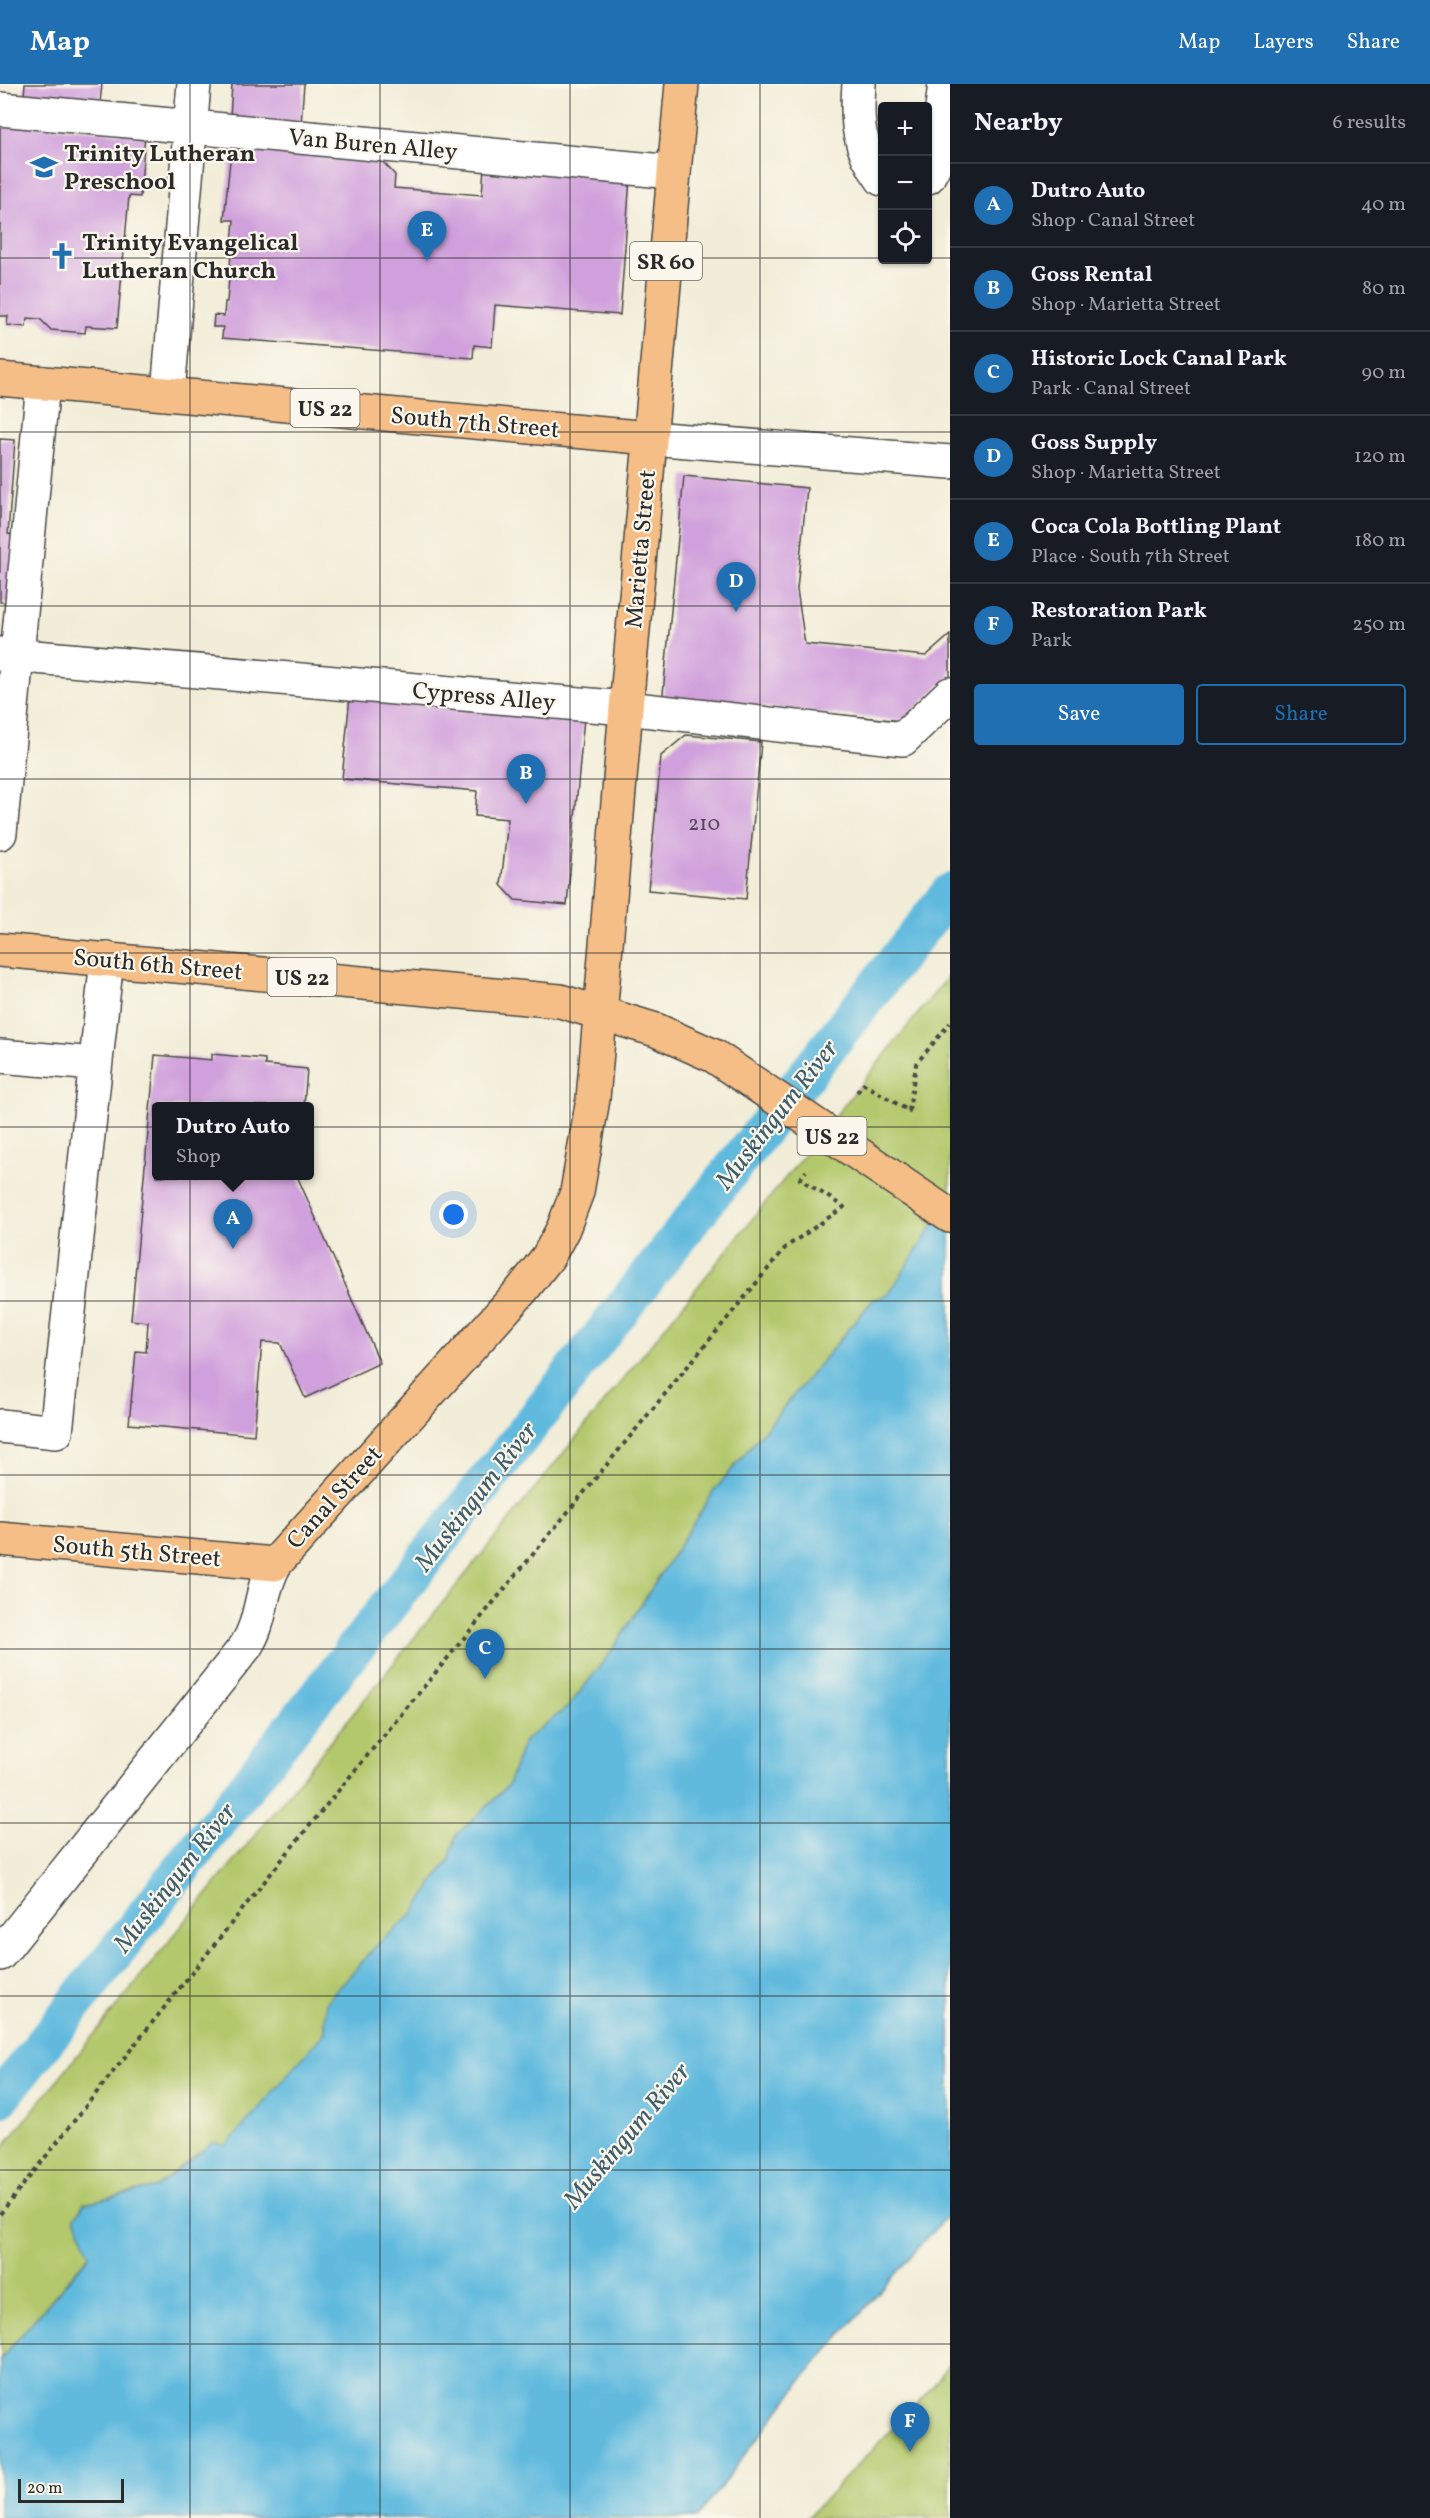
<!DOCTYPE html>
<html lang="en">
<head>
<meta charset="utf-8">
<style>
	:root { --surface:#171b24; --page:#20242c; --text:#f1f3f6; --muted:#9ea1a6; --line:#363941; --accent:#1f6fb2 }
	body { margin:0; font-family:Vollkorn,serif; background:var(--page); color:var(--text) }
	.controls { position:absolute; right:18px; top:18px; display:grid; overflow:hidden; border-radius:6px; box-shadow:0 2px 4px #0004 }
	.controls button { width:54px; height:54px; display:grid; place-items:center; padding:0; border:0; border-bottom:2px solid var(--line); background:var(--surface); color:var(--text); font:30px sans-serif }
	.scale { position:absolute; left:18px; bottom:15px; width:106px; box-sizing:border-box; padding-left:6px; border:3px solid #2b2b2b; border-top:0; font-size:16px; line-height:21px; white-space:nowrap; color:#2b2b2b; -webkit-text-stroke:4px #fbf7ec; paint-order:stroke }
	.you { position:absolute; left:454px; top:1131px; width:21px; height:21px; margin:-15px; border:4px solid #fff; border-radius:50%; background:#1a73e8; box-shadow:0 0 0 9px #1a73e833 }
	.badge { display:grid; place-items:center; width:39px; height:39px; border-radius:50%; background:var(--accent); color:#fff; font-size:20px; font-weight:700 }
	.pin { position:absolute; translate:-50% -50px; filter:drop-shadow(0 2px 3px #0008) }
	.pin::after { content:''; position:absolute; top:32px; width:21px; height:18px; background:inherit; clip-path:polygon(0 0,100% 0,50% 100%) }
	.popup { position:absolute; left:152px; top:1018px; width:162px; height:78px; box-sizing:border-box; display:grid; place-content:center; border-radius:6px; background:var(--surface); filter:drop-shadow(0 2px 4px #0005); font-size:20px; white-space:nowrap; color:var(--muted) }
	.popup b { font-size:22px; color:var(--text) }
	.popup::after { content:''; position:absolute; left:50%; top:100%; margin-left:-12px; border:12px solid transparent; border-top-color:var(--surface) }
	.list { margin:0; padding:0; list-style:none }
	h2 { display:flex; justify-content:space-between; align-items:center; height:78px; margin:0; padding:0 24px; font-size:26px }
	h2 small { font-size:20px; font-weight:400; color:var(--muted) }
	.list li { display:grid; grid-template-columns:39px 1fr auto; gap:18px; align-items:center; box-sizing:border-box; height:84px; padding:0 24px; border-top:2px solid var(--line) }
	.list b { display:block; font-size:22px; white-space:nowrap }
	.list p { margin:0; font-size:20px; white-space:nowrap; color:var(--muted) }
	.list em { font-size:20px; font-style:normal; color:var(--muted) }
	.actions { display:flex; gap:12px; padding:18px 24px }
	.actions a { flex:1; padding:14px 0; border:2px solid var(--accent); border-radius:6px; text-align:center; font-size:21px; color:var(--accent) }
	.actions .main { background:var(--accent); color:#fff }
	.icon { flex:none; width:33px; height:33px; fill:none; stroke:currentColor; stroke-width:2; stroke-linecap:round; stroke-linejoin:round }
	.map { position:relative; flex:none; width:950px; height:2434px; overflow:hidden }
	header { display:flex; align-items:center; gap:36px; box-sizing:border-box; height:84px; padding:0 30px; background:var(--accent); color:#fff }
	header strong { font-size:28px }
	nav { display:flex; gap:33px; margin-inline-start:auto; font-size:21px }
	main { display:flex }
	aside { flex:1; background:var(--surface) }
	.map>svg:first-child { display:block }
</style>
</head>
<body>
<header>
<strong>Map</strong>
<nav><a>Map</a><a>Layers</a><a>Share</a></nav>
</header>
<main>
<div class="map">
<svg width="950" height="2434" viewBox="0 0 950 2434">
	<rect width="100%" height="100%" fill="#fbf7ec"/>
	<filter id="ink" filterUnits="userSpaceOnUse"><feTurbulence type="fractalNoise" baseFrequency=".0167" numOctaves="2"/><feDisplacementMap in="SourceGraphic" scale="12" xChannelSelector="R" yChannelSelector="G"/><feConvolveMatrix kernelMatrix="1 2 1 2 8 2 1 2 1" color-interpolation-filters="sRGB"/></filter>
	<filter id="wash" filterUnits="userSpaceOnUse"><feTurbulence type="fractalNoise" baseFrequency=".008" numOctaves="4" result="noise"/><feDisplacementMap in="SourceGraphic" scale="24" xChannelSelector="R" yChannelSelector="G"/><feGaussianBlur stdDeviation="1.35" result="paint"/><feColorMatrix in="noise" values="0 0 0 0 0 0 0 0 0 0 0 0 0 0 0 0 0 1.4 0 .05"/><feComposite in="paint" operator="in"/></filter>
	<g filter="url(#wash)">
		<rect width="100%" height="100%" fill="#f2edd8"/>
		<path fill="#b3c86c" stroke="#6f7a4c" stroke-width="1.5" d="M950,890v224l-61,97 -16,5 -159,191 -103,161 -42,54 -45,35 -16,44 -25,26 -26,23 -7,24 -38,57 -33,28 -53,59 -1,30 -99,115 -13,-5 -56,45 -73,16 -9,14 15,37 -90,106v-209z
			M950,2278v156h-143l126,-132z"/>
		<path fill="#61bade" stroke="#467284" stroke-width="1.5" d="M950,1114v1014l-140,158 -113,148h-697v-158l90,-105 -15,-38 10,-14 72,-16 56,-45 13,4 99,-114 1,-30 53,-59 33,-28 38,-57 7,-24 26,-23 25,-26 16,-44 45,-35 42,-54 103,-161 159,-191 16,-6z"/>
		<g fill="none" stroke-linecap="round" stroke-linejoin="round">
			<path stroke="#61bade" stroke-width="38" d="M0,2015l950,-1207"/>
		</g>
		<g id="blocks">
			<path fill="#d0a0dc" d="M25,0h77l-2,19 -76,-8z
				M232,0h72l-3,40 -71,-6z
				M0,39l145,12 -5,62 -11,-1 -12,132 -31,-2 -1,7 -34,-3 -11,-11 -13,-1 -1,9 -19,-2 1,-9h-8z
				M232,57l140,9 23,25 -1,13 88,7 2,-28 146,11 -10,137 -125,-10 -3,42 -18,-2 -1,13 -251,-20 1,-11h-10l1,-12 10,1 1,-14h2l7,-82h-10z
				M0,355l15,1 -7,94 6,1 -6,68 -8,-1z
				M684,392l123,12 -10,101 8,55 121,12 24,-21v41l-48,45 -173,-17h-67z
				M350,612l234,22 -17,187 -52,-5 -14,-15 7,-66 -33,-3 2,-25 -135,-12z
				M686,651l75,7 -15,157 -98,-9 13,-134z
				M212,970l53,5v6l42,4 -3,37h-148v70h141l83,187 -75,35 -25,-55 -18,-1 -8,93 -125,-11 7,-73 10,1 2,-30 -17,-2 24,-265 57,5z"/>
		</g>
	</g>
	<g filter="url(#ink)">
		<use href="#blocks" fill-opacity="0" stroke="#494845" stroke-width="1.5"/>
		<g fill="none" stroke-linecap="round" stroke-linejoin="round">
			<defs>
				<path id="minor" d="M859,0c-3,39 -1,63 23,95
					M0,25l674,63
					M928,93l7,-13 10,-80
					M168,309l26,-309
					M650,354l300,24
					M0,570l626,54 277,31 47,-45
					M0,749l43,-450
					M0,972l95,8
					M0,1342l56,6 51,-473
					M0,1870l246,-308c17,-26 13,-54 29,-82"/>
				<path id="major" d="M0,295l650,59
					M0,866l560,51 96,29 58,26 236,160
					M0,1455l275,25 247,-274 26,-33 15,-28 14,-37 16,-93 33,-391 56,-624"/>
			</defs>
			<use href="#minor" stroke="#494845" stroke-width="36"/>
			<use href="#major" stroke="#494845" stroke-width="36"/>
			<path stroke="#494845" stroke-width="4" stroke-dasharray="4.5 4.5" stroke-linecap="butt" d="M857,1008l7,-8 45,27 7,-47 34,-41
				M0,2130l292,-367 494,-600 58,-40 -44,-28 6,-8"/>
			<use href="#minor" stroke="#fff" stroke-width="33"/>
			<use href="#major" stroke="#f5be86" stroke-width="33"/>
		</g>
	</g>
	<path fill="none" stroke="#2b2b2b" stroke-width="1.5" stroke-opacity="0.55" d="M190,0v2434M380,0v2434M570,0v2434M760,0v2434M0,174h882M928,174h22M0,348h950M0,522h950M0,695h950M0,869h950M0,1043h950M0,1217h950M0,1391h950M0,1565h950M0,1739h950M0,1912h950M0,2086h950M0,2260h950"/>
	<defs>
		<symbol id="school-bare" viewBox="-9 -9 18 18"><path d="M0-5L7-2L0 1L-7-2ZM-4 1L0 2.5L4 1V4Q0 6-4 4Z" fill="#1f6fb2" stroke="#fbf7ec" stroke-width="2.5" paint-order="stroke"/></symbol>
		<symbol id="church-bare" viewBox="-9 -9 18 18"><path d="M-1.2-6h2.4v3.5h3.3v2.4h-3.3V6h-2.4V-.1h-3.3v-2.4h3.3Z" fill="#1f6fb2" stroke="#fbf7ec" stroke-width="2.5" paint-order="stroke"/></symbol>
	</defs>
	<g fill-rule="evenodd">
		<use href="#school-bare" x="25" y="64" width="38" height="38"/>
		<use href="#church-bare" x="43" y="153" width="38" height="38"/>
	</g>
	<g text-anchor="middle" stroke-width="4.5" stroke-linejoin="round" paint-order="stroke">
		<g font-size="21" fill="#544857">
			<text x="704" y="746">210</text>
		</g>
		<g fill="#fbf7ec" stroke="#696865" stroke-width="1.5">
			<rect x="630" y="158" width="72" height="38" rx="4.5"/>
			<rect x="290.5" y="305" width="69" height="38" rx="4.5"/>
			<rect x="267.5" y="874" width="69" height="38" rx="4.5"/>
			<rect x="797.5" y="1033" width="69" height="38" rx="4.5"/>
		</g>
		<g font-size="22" font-weight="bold" fill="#2b2b2b">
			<text x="666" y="185">SR 60</text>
			<text x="325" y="332">US 22</text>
			<text x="302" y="901">US 22</text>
			<text x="832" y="1060">US 22</text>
		</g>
		<g font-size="24" fill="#2b2b2b" stroke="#fbf7ec">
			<text transform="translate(373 60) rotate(5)" y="8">Van Buren Alley</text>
			<text transform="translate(475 338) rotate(5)" y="8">South 7th Street</text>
			<text transform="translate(640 465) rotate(-85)" y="8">Marietta Street</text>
			<text transform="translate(484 612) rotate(5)" y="8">Cypress Alley</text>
			<text transform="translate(158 880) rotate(5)" y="8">South 6th Street</text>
			<text transform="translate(334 1413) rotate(-48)" y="8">Canal Street</text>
			<text transform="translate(137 1467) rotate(5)" y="8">South 5th Street</text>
		</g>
		<g font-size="24" font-weight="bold" fill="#2b2b2b" stroke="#fbf7ec" text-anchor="start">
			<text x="64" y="77">Trinity Lutheran<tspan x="64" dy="28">Preschool</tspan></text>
			<text x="82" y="166">Trinity Evangelical<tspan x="82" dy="28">Lutheran Church</tspan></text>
		</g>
		<g font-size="26" font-style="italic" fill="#3e5d6a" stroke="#fbf7ec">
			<text transform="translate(776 1030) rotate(-52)" y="9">Muskingum River</text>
			<text transform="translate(475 1412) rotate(-52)" y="9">Muskingum River</text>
			<text transform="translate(174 1793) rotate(-52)" y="9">Muskingum River</text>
			<text transform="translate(626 2051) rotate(-50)" y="9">Muskingum River</text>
		</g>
	</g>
</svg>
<div class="controls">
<button>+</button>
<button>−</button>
<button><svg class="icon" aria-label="locate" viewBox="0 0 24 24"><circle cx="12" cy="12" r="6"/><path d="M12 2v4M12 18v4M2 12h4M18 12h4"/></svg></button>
</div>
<div class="scale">20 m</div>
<div class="you"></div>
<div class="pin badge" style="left:233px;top:1165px">A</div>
<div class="popup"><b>Dutro Auto</b>Shop</div>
<div class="pin badge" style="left:526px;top:720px">B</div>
<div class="pin badge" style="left:485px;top:1595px">C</div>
<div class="pin badge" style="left:736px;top:528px">D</div>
<div class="pin badge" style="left:427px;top:177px">E</div>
<div class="pin badge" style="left:910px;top:2368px">F</div>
</div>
<aside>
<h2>Nearby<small>6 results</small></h2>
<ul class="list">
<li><span class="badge">A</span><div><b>Dutro Auto</b><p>Shop · Canal Street</p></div><em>40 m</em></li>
<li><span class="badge">B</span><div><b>Goss Rental</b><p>Shop · Marietta Street</p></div><em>80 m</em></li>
<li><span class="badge">C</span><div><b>Historic Lock Canal Park</b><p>Park · Canal Street</p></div><em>90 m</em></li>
<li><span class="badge">D</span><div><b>Goss Supply</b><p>Shop · Marietta Street</p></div><em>120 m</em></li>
<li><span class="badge">E</span><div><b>Coca Cola Bottling Plant</b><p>Place · South 7th Street</p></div><em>180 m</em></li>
<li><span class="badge">F</span><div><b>Restoration Park</b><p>Park</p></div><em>250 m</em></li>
</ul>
<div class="actions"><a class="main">Save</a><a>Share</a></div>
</aside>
</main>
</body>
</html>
